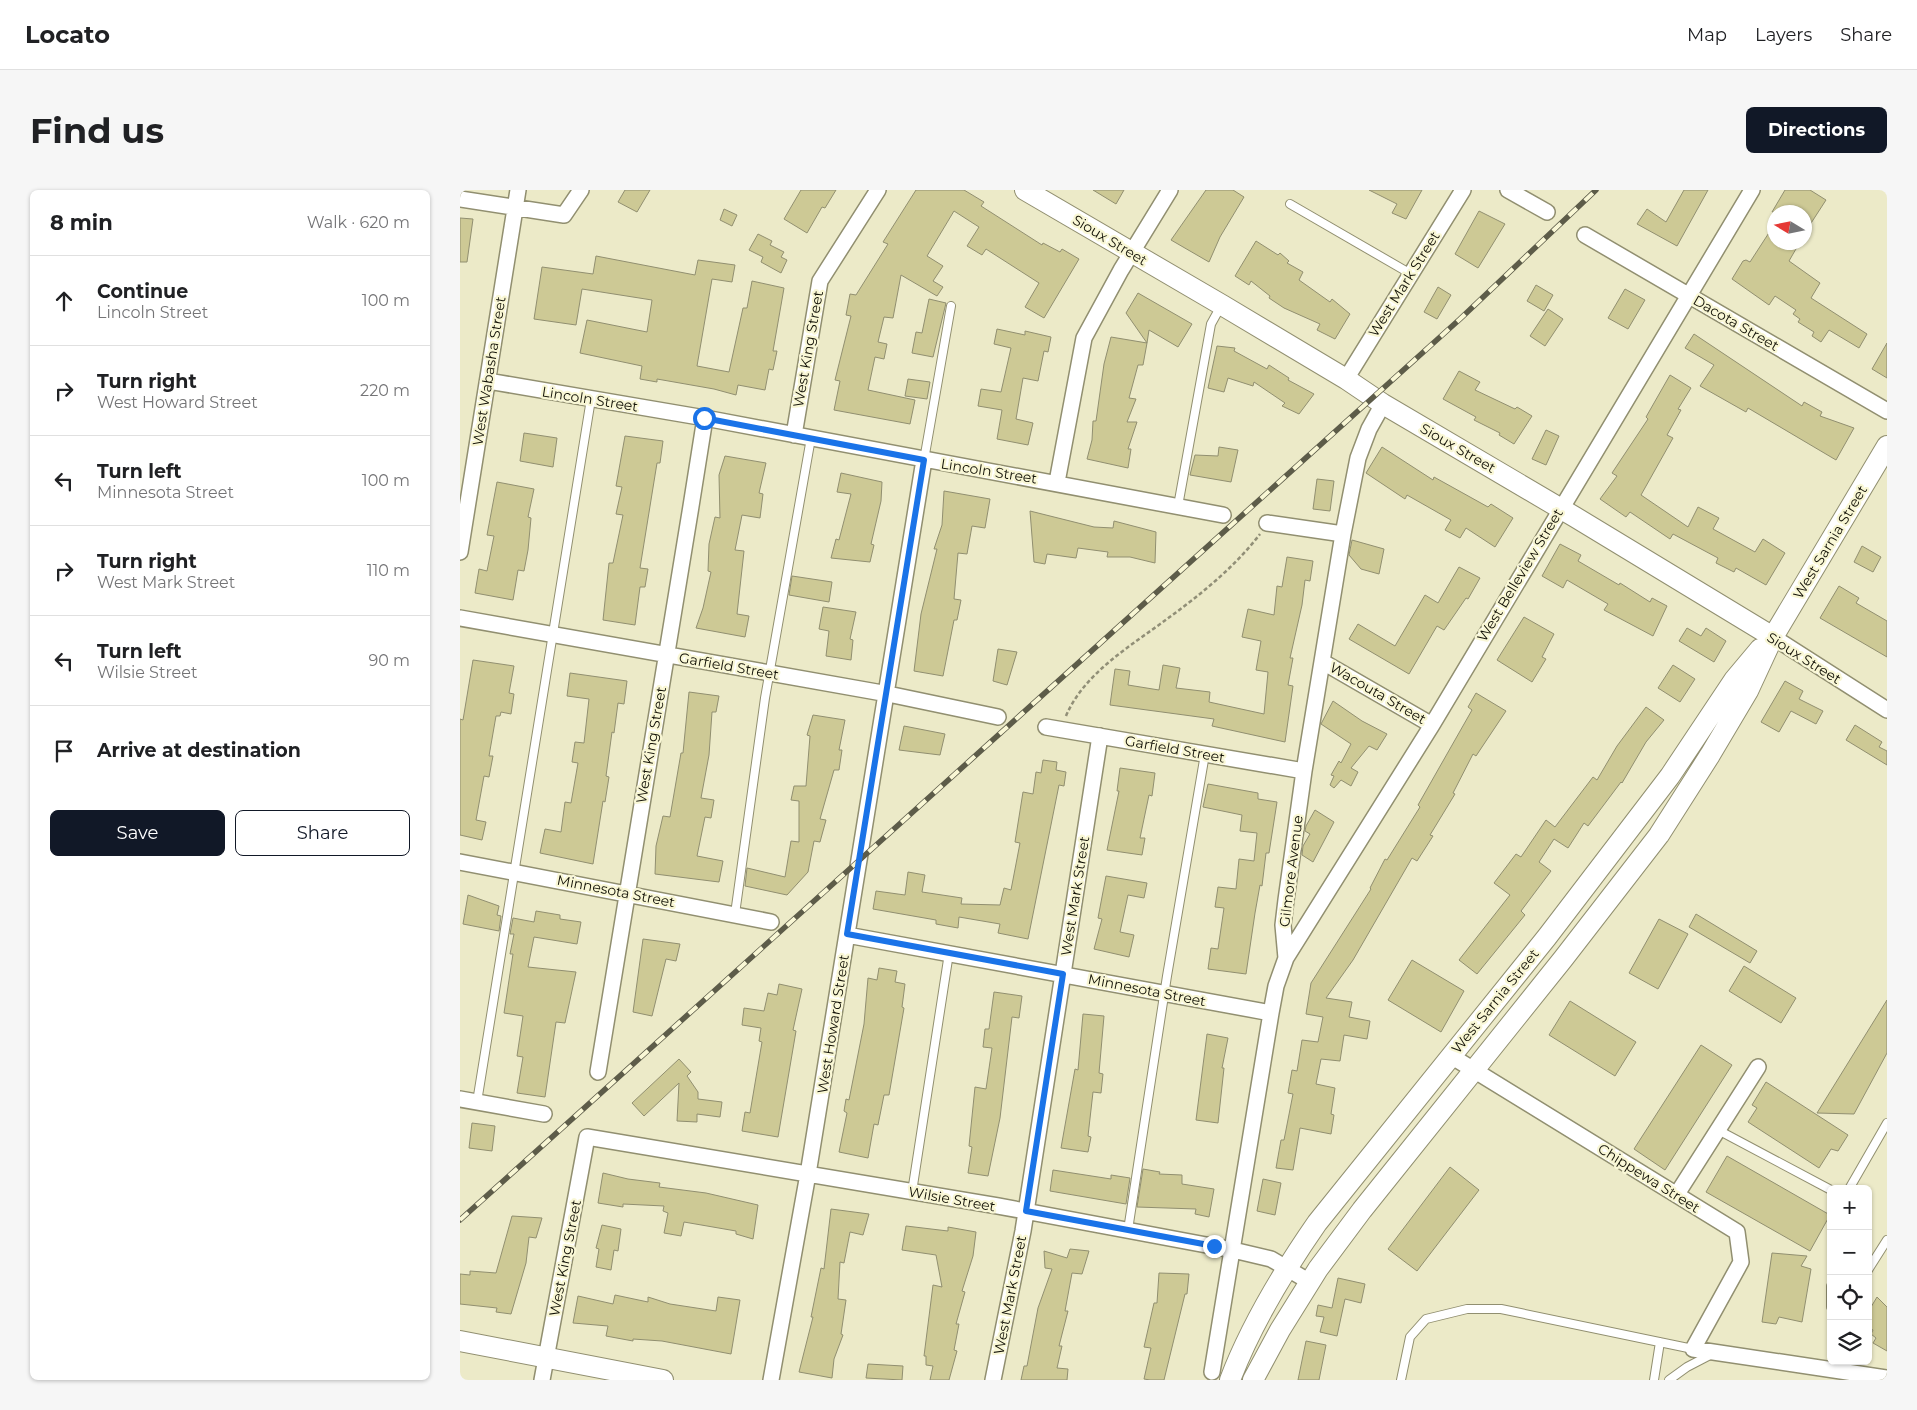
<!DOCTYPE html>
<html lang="en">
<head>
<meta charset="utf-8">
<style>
	:root { --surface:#fff; --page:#f6f6f6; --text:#202124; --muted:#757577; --line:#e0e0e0; --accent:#111827 }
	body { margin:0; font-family:Montserrat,sans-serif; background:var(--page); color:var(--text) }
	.controls { position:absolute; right:15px; bottom:15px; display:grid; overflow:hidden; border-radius:8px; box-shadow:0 1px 4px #0004 }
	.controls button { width:45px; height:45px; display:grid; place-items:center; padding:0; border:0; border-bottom:1px solid var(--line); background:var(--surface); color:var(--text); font:25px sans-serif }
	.compass { position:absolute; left:1307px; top:15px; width:45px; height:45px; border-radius:50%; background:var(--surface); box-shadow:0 1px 4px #0004; rotate:280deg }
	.stop { position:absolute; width:15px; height:15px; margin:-11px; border:4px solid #1a73e8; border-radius:50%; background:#fff }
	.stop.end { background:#1a73e8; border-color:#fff; box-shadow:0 1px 5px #0008 }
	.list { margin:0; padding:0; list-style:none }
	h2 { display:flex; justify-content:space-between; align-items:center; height:65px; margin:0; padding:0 20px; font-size:21px }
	h2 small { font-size:16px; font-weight:400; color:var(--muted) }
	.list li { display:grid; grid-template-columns:32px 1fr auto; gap:15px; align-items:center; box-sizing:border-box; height:90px; padding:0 20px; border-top:1px solid var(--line) }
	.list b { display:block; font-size:19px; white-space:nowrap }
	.list p { margin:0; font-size:16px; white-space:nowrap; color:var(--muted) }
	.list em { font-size:16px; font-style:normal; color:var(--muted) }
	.actions { display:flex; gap:10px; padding:15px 20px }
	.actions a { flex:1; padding:11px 0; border:1px solid var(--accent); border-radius:8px; text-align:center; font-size:18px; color:var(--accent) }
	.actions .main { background:var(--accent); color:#fff }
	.icon { flex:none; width:28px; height:28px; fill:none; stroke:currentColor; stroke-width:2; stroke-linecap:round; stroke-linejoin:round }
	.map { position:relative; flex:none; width:1427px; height:1190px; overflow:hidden; border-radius:8px }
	header { display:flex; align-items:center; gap:30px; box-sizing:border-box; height:70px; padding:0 25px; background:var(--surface); border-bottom:1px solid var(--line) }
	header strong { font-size:24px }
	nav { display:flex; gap:28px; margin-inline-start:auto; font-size:18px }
	.intro { display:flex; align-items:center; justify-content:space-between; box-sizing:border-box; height:120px; padding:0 30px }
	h1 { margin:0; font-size:35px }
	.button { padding:12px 22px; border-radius:8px; background:var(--accent); color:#fff; font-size:18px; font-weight:700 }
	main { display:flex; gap:30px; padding:0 30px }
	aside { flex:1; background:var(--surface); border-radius:8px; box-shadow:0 1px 4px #0004 }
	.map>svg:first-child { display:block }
</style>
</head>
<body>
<header>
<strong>Locato</strong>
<nav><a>Map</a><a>Layers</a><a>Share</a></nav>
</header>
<div class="intro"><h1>Find us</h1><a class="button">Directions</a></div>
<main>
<aside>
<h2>8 min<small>Walk · 620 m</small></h2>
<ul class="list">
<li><svg class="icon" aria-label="ahead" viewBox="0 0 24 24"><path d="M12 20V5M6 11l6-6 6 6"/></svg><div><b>Continue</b><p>Lincoln Street</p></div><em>100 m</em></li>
<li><svg class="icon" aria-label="right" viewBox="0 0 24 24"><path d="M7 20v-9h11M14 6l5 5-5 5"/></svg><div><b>Turn right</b><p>West Howard Street</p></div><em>220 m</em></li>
<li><svg class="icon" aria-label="left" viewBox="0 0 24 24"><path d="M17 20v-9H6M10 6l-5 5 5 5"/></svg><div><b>Turn left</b><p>Minnesota Street</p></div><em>100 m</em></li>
<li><svg class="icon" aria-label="right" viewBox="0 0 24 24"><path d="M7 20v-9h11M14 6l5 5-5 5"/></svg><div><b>Turn right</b><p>West Mark Street</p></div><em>110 m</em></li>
<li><svg class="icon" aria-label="left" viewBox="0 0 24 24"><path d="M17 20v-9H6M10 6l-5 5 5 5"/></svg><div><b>Turn left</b><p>Wilsie Street</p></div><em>90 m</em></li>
<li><svg class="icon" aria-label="arrive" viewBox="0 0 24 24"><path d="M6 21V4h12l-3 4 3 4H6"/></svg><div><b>Arrive at destination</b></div></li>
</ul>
<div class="actions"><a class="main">Save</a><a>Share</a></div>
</aside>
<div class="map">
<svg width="1427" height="1190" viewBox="0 0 1427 1190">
	<rect width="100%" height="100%" fill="#eceac8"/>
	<path fill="#cdc995" stroke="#918f70" d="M165,0h25l-13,22 -19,-10z
		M341,0h35l-11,18 -3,-1 -15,26 -23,-14z
		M456,0h48l20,12 -3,4 61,39 1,-2 17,9 2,-3 17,10 -35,59 -19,-11 14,-24 -53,-34 -4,6 -15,-9 12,-19 -25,-16 -27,45 16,10 -10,15 10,6 -6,9 -36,-21 -8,43 -9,-1 -6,25 9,2 -3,15 -9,-2 -7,33 47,10 -5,24 -76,-14 6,-29 -5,-1 16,-64 -5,-1 4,-21 6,1 32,-51 -5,-2z
		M633,0h31l-8,14z
		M746,0h27l11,7 -24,40 -11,25 -38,-22z
		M909,0h53l-16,29 -14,-6 5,-9z
		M1224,0h24l-31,56 -40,-22 10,-15 19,13z
		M1325,0h25l16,10 -22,34v-22h-32z
		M264,19l13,6 -5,11 -12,-6z
		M1019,21l26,13 -27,44 -23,-14z
		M0,28l13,1 -6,43h-7z
		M1314,35v17h26l-11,19 31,22 -9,15 56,36 -8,14 -30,-18 -8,12 -9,-6 2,-4 -16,-10 2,-3 -7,-5 3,-4 -21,-14 -6,9 -37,-26 11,-18 3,-1 4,2z
		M298,44l14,7 -2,4 14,7 -3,5 6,3 -6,13 -20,-11 2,-5 -14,-7z
		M796,51l22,14 2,-2 9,8 -2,2 16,9 -4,8 31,22 2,-3 18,15 -15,25 -18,-9 3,-6 -36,-16 -15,-10 1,-2 -19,-15 -2,4 -14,-9z
		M136,66l99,19 3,-15 37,5 -3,17 -20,-3 -15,87 32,6 14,-64h4l5,-27 32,7 -11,63h4l-4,19 -4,-1 -4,21 -27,-5 -2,10 -22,-6 -57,-10v3l-17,-3 2,-13 -62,-13 7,-33 60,12 5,-32 -70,-11 -6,36 -42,-6 8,-52 51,7z
		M1076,95l17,10 -9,16 -17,-10z
		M978,97l13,8 -14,24 -13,-7z
		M1165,99l20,11 -17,29 -20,-11z
		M678,103l54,31 -14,23 -29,-17 -2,13 -21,-30z
		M469,109l17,4 -13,54 -21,-4 4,-21 6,1z
		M1088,119l15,10 -18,27 -15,-10z
		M537,139l28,6v-4l26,6 -3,15 -4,-1 -6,30 -15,-3 -7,41 17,4 -5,22 -31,-6 5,-29 -24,-4 3,-17 20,3 10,-44 -17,-4z
		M1234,144l108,72 2,-4 18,10 -2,4 34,12 -18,32 -88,-52 -2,4 -46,-26 14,-21 -29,-17z
		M651,147l36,6 -4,22h-5l-9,33 7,1 -9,23h10l-9,27h3l-3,19 -41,-9 5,-19 1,-19h3l8,-57z
		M1427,153v35l-15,-9z
		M757,156l18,2 -1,3 33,18 2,-4 20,13 -1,2 26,14 -15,20 -17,-8 3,-3 -31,-21 -1,4 -25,-8 -4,14 -16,-4z
		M999,181l21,11 -5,8 40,19 2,-2 15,9 -18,28 -15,-9 1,-2 -26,-13 2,-3 -33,-18z
		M1210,185l21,13 -13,21 3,1 -14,25 6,3 -32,57 47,32 10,-20 21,11 -6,11 42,23 8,-13 22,14 -19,32 -30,-17 -2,4 -18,-9 2,-5 -45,-24 -3,5 -40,-27 -4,5 -26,-18 17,-23 -5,-3 36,-54 -2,-2z
		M448,189l22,3 -3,17 -22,-3z
		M1086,240l13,6 -13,29 -14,-6z
		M64,243l33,5 -4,29 -33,-6z
		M165,246l38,5 -3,22h-3l-17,105 8,1 -3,18h-5l-5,38 -32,-5 6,-57h4l10,-48 -7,-1 6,-27 -6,-1z
		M759,257l19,3 -7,32 -41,-7 5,-20 23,1z
		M922,257l51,33 1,-3 54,30 3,-3 22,14 -18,29 -29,-19 -6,10 -15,-8 6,-10 -44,-25 -2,4 -39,-26z
		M265,266l41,7 -7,30 4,1 -3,24 -18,-3 -7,35 9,1 -7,63 12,2 -4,21 -49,-9 7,-20 8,-36 -3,-1 1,-27 6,-27 5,1 -1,-43z
		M381,283l41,9 -1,19 -10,43 3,1 -4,17 -39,-4 5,-19 3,1 12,-46 -14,-2z
		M857,289l17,2 -4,30 -17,-2z
		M37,292l37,7 -6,28 3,1 -3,32 -4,21 -6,-1 -5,30 -38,-7 4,-24 8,2 7,-35 -7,-1z
		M484,301l46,8 -5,29 -13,-2 -5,28 -9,-1 -4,46 7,1 -4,20h-3l-11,56 -29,-5 7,-57 16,-65h-3l8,-24z
		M570,321l64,16 19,1 1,-7 42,11 -1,31 -25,-6h-23l1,-5 -30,-4 -2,10 -29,-4 -2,10 -11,-2z
		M892,350l32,9 -5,25 -18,-5 -12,-14z
		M1100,354l21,11 -3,6 41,24 1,-2 30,19 2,-4 15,8 -14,30 -49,-26 4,-6 -41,-24 -4,8 -21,-12z
		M1402,356l19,11 -8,15 -19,-10z
		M827,367l26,4 -3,20 -5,-1 -3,25 -12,53h3l-5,27 5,1 -8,56 -73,-16 2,-7 -104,-14 5,-36 15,2 -2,14 31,5 4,-25 17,3 -4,20 34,4 -1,10 55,12 4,-42 -12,-2 5,-29 -19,-4 6,-28 26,6 3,-29 5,1z
		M999,377l21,11 -12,21 -2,-1 -22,32 -7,-4 -28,48 -60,-35 9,-15 37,22 30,-51 13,8z
		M332,386l40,6 -3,20 -40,-7z
		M1379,396l20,12 -3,5 31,18v36l-67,-39z
		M363,417l33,5 -6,27 3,1 -2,20 -25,-4 3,-25 -10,-2z
		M1064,427l30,17 -12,23 4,2 -14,23 -35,-22z
		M1227,438l14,8 5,-8 20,13 -12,21 -35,-21z
		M538,459l19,3 -10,33 -14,-4z
		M13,470l41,6 -5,27 5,1 -3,20 -10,-2 -1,4h-4l-7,40h4l-4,21 -5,-1 -8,44 10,2 -4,18 -22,-5v-116l3,1z
		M1213,475l22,14 -15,23 -22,-14z
		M110,483l57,8 -3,23 -6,-1 -4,30 -2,-1 -6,44 3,1 -4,25 -2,-1 -10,63 -53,-11 5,-24 16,3 4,-30 6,1 7,-40 -6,-1 3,-20 9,1 5,-44 -22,-3z
		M1325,491l18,10 -4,8 24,12 -7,13 -25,-13 -12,21 -18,-10z
		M229,502l30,4 -3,16h-4l-3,43 -8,43 13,2 -3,18 -6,-1 -8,39 26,5 -4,21 -64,-8 1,-28 7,-30 7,1 11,-64h2z
		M1016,503l30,18 -30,45 -3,-2 -20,39 2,1 -25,41 3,1 -16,25 -5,-3 -59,102 -27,38 26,4 -3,15 21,4 -3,18 -23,-4 -4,26 -19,-2 -5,25 19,4 -4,26 3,1 -3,19 -31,-6 -7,42 -17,-2 5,-28h3l9,-46 -5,-1 4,-23 5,1 5,-31 16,2 5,-25 -17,-3 5,-31 60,-94 -1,-1 15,-29 2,1 33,-53 -2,-2 54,-95 -4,-3z
		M873,511l29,20 25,13 -10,16 -8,-4 -18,22 7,4 -7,14 -10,-6 -7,8 -4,-3 4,-9 -3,-1 8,-14 2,2 10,-19 -30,-20z
		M1186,517l18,13 -18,22 -24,41 -1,-1 -33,44 -4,-3 -16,25 -14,-9 -15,23 12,9 -30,40 4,4 -48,59 -18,-14 51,-65 -16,-12 22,-29 5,3 25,-37 9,7 38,-50 4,3 20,-34z
		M353,525l32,5 -6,30h3l-3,20h-5l-14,49 6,1 -6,22 -6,-1 -6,31 -21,23 -42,-9 2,-18 38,9 6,-36 8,1v-41l-8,-1 3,-14h12l4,-50 -3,-1z
		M1395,535l27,17 -3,5 8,4v14l-41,-25z
		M444,536l41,8 -5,21 -41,-5z
		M583,570l14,2 -1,8 10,2 -2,14 -5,-1 -31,154 -30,-6 2,-9 -41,-7 -1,11 -22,-4v-4l-63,-11 3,-18 29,4 3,-23 17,3 -3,17 40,6 -1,6 39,1 4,-17 7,2 9,-47 -5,-1 8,-50 10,2 3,-22 5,1z
		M660,578l35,5 -3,23 -3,-1 -9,43h5l-3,17 -35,-5 12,-59h-2z
		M748,594l50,9v6l19,3 -8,51h-3l-4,33 -2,-1 -5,28 -9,61 -38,-5 3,-21 7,1 6,-41 -9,-1 3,-20 18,2 3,-30 15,2 3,-28 -17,-2 2,-16 -39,-8z
		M855,620l19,12 -21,40 -11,-7 1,-9 7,-12 -5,-3 1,-5z
		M646,686l41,7 -3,15 -16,-3 -8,37 14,3 -5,22 -35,-8 8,-30 -4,-1z
		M8,705l31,11 -2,9 4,1 -2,15 -36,-7z
		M76,721l24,4v4l21,3 -4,22 -43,-7 -6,30 48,5 -11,51 -9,-1 -11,75 -28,-4 6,-36 -6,-1 6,-40 -19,-3 9,-59h-3l4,-20h-4l3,-16 21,4z
		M1236,724l61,37 -7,12 -61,-36z
		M1199,729l29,15 -30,55 -29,-16z
		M183,749l37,5 -4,17 -10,-2 -14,57 -19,-4z
		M952,770l52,31 -23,41 -53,-32z
		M1284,776l52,32 -15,25 -52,-32z
		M419,778l18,3 -2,11 10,2 -3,23 2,1 -15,87h-5l-6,30 -4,-1 -6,34 -29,-6 8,-39 -3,-2 2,-12 3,1 15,-76 4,-46 9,2z
		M319,794l23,5 -9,41 3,1 -18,106 -36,-6 3,-19 5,1 12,-71 -3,-1 2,-13 -19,-3 2,-17 20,3 4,-18 9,2z
		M534,802l28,4 -3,22 -7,-1 -12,101 -12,58 -20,-3 4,-26 -3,-1 6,-59 11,2 6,-41 -9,-1 2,-18h4z
		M1427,810v53l-33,61 -37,-1z
		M1110,811l66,41 -21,34 -66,-41z
		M623,824l21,2 -5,57 4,1 -2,19 -8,-1 -5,44 3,1 -3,15 -27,-4 14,-79 3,1z
		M747,844l21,4 -6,30h2l-6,55 -22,-3z
		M1241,855l31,20 -67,105 -31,-21z
		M219,869l12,13 -4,4 11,16v7l24,3 -2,15 -23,-3v8l-20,-1 2,-38 -35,33 -12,-13z
		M1306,892l82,53 -10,16 -7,-2 -12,19 -71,-46 9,-14 -5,-3z
		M12,933l23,3 -3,25 -23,-3z
		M1267,966l103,59 -20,36 -104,-59z
		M990,977l29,23 -62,81 -29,-22z
		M683,979l17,3 -1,2 23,1v9l32,5 -5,28 -14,-3 1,-5 -59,-2z
		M593,980l58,9v-4l19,3 -4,26 -76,-13z
		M143,983l25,6 32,4 -1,4 47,6 52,12 -5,34 -17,-5v-3l-52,-9 -3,14 -17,-3 4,-20 -5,-2 1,-5 -41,-2v3l-25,-4z
		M803,989l18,4 -6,32 -18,-4z
		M371,1019l38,5 -6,21 -13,-3 -6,31 -4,-1 -2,37 8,1 -5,34 2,1 -9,24 -2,19 -33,-6 14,-55h-2l10,-49 3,1z
		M52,1026l30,2 -6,20 -7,-1 -3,26 -15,51 -15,-2 1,-4 -37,-4v-30l10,1v-4l26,2z
		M142,1035l19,4 -3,22 -4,-1 -3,20 -15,-3 3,-18 -3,-1z
		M446,1036l42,5v-4l28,5 -3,24 -11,35 3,1 -9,32h3l-5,26 3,1 -8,29h-19l3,-14 -7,-1v-9h-2l9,-71 9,2 -6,-32 -34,-5z
		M610,1059l19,2 -7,23 -10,-1 -7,38h3l-9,35h3l-5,22 11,1 -1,11h-46l3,-14h3l11,-58 14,-39 -7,-1 -1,-17 23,7z
		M1312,1063l35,3 -6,10 10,3 -9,53 -23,-5 -3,7 -14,-2z
		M699,1083l30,1 -2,20h-2l-21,86h-14l-6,-1 7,-31 -7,-1 10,-44h3z
		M878,1088l27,6 -4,19 -16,-4 -8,37 -17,-4 4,-15 -8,-1 2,-11 14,3z
		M155,1105l33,7v-5l22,7 46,7 2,-14 22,3 -9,54 -69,-13 -29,-2v2l-27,-5 2,-10 -35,-3 5,-27 35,8z
		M1417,1107l10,10v44l-14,-8 3,-5 -5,-4 2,-4 -5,-3v-15z
		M846,1151l20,4 -7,35h-21z
		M408,1174l35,2 -1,14 -36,-2z"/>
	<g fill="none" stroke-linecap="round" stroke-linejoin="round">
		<defs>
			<path id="service" d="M830,14l121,70
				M464,270l27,-154
				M718,316l33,-182 10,-18
				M275,724l30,-216 46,-260
				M17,912l114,-703
				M1258,940l113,60
				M1389,999l38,-66
				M452,1002l37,-239
				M668,1040l39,-254 38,-222
				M1408,1080l19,-30
				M1371,1096v21
				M941,1190l9,-43 16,-18 41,-10h34l192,40
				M1194,1190l6,-38
				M1209,1190l18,-13 25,-13"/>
			<path id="minor" d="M1048,0l39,22
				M0,9l104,16 17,-25
				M1125,45l302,176
				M886,189l117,-189
				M28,191l217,37 518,97
				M334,245l26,-154 58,-91
				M597,292l27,-144 37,-68 49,-80
				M807,333l76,11
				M0,362l58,-362
				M0,428l428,76 110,23
				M1313,447l114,73
				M863,472l109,63
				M586,537l258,44
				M0,672l311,60
				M387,745l424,78
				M826,768l-3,-33 3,-25 18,-129 39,-237 15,-76 11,-29 14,-25
				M991,866l286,176 4,30 -48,87 194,29
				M138,882c34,-219 73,-436 107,-654
				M0,909l84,15
				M1217,1004l81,-127
				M752,1182l59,-359 5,-27 10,-28 146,-233 320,-535
				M82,1190l45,-243 411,69 235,44 38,9 39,23
				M311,1190l37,-206 116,-714
				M533,1190l30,-149 77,-495"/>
			<path id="tertiary" d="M565,0l197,115 124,74 37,25 192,113 198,120
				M0,1151l203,39
				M770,1190c21,-55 53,-108 87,-157l230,-286 123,-161 64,-96 26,-31
				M793,1190l27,-50 38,-61 44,-59 201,-251 96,-124 51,-80 38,-64 25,-54 114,-191"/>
		</defs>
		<use href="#service" stroke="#918f70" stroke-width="10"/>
		<use href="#minor" stroke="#918f70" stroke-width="18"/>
		<use href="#tertiary" stroke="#918f70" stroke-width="22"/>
		<path stroke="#918f77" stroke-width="2.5" stroke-dasharray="4 2.5" stroke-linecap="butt" d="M606,526c18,-43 66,-71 101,-97 33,-24 68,-52 93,-85"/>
		<use href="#service" stroke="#fff" stroke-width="8"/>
		<use href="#minor" stroke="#fff" stroke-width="15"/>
		<use href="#tertiary" stroke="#fff" stroke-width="20"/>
		<defs>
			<path id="rail" d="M0,1030l1000,-901 136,-129"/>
		</defs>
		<use href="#rail" stroke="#5d5c49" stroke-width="5.5"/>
		<use href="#rail" stroke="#f9f7d5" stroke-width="4" stroke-dasharray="11" stroke-linecap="butt"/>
	</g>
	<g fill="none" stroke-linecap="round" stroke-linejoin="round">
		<path stroke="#1a73e8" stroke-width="6" d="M244,228l220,42 -77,474 216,40 -37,237 188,35"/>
	</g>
	<g text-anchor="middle" stroke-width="4.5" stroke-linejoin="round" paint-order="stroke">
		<g font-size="14" fill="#111005" stroke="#f9f7d5">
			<text transform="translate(650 50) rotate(31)" y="5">Sioux Street</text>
			<text transform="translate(944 94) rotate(-58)" y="5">West Mark Street</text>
			<text transform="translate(1276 133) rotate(30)" y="5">Dacota Street</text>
			<text transform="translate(348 159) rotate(-80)" y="5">West King Street</text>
			<text transform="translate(29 181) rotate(-81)" y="5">West Wabasha Street</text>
			<text transform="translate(130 209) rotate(9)" y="5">Lincoln Street</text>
			<text transform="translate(998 258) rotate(30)" y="5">Sioux Street</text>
			<text transform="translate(529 281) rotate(9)" y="5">Lincoln Street</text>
			<text transform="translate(1370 352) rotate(-59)" y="5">West Sarnia Street</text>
			<text transform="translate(1060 385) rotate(-59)" y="5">West Belleview Street</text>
			<text transform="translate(1344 468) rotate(32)" y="5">Sioux Street</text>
			<text transform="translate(269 476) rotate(10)" y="5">Garfield Street</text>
			<text transform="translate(918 503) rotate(30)" y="5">Wacouta Street</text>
			<text transform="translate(191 555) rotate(-80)" y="5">West King Street</text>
			<text transform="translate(715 559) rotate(10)" y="5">Garfield Street</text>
			<text transform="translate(831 681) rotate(-83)" y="5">Gilmore Avenue</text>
			<text transform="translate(156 701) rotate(11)" y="5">Minnesota Street</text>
			<text transform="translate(615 706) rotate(-81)" y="5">West Mark Street</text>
			<text transform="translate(687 800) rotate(11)" y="5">Minnesota Street</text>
			<text transform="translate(1035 811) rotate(-51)" y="5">West Sarnia Street</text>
			<text transform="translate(373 834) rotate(-81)" y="5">West Howard Street</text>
			<text transform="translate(1189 988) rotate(32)" y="5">Chippewa Street</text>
			<text transform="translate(492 1009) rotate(10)" y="5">Wilsie Street</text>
			<text transform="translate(105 1068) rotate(-79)" y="5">West King Street</text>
			<text transform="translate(550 1105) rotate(-79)" y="5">West Mark Street</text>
		</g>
	</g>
</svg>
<div class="controls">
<button>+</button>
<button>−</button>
<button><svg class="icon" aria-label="locate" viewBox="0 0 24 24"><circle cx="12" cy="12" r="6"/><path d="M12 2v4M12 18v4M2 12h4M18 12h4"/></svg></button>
<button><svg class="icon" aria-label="layers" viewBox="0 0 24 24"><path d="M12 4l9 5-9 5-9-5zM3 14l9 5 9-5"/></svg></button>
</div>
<svg class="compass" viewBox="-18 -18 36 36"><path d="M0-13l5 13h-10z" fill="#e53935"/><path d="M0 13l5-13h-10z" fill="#757577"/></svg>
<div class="stop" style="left:244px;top:228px"></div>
<div class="stop end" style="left:754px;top:1056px"></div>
</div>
</main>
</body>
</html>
